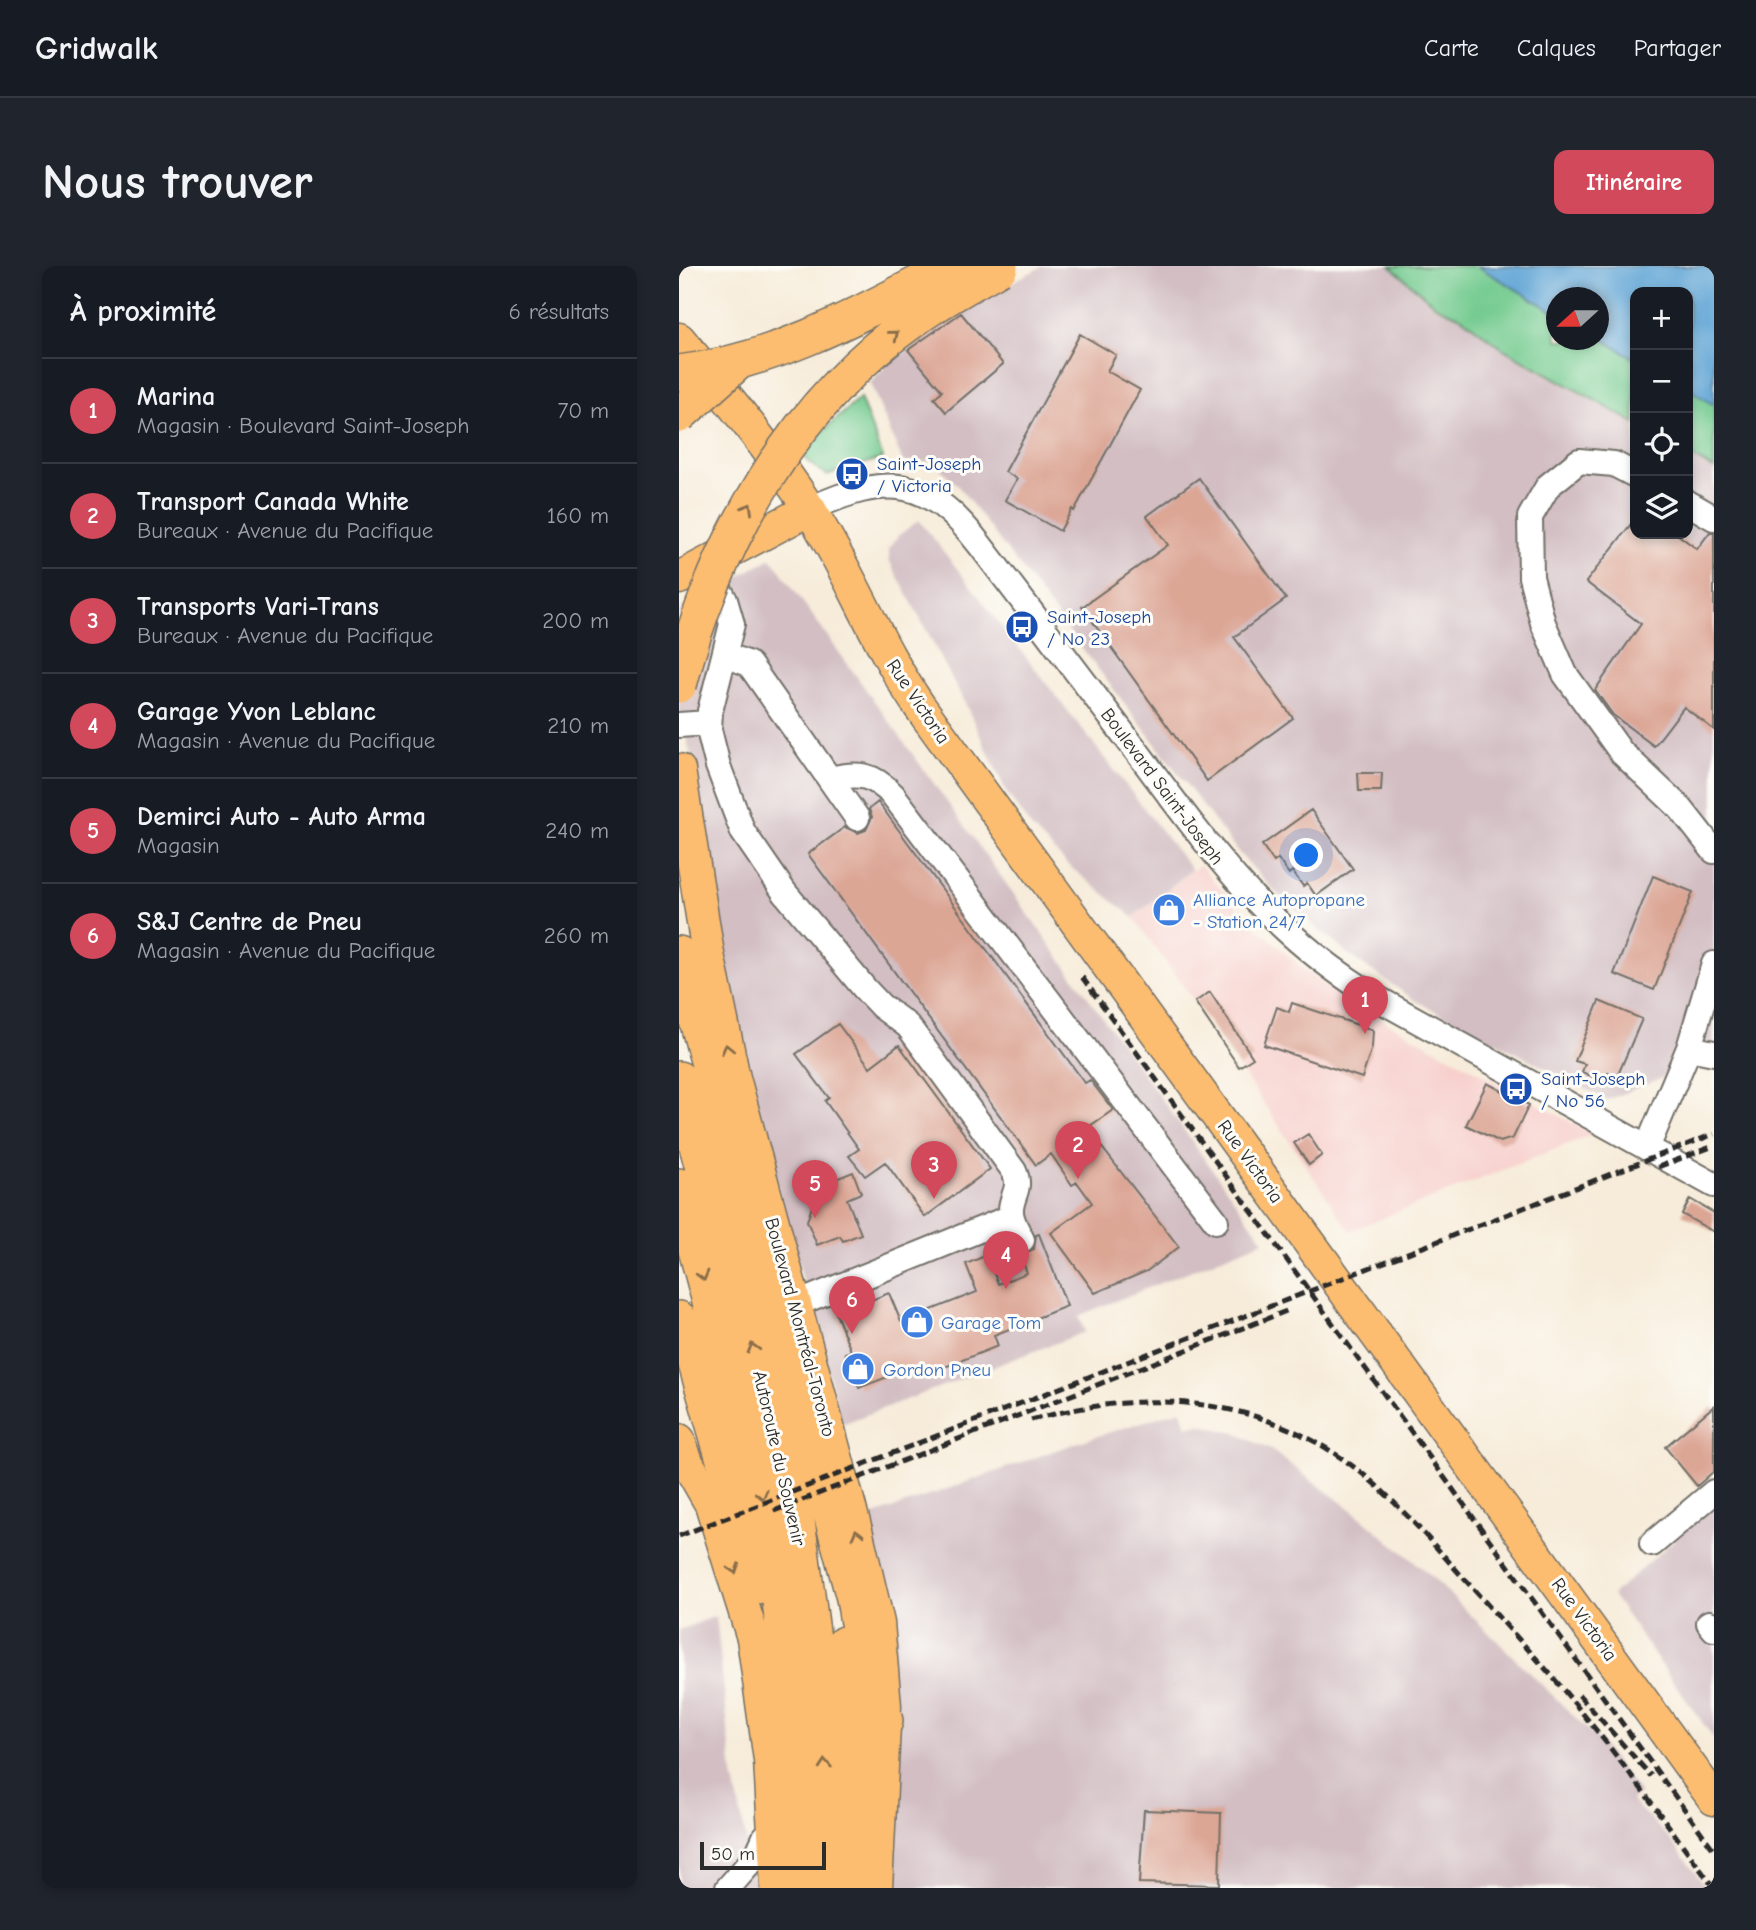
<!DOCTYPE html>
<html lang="fr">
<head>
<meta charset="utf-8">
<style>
	:root { --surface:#171b24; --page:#20242c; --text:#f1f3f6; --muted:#9ea1a6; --line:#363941; --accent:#d1495b }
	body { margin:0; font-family:"Comic Neue",sans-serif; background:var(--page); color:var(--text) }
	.controls { position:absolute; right:21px; top:21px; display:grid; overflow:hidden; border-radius:14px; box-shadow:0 4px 10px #0003 }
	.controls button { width:63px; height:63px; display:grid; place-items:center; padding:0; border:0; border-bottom:2px solid var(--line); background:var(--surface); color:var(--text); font:35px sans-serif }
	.compass { position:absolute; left:867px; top:21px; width:63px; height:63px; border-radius:50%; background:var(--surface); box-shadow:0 4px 10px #0003; rotate:249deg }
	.scale { position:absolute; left:21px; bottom:18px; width:126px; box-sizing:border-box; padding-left:7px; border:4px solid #2b2b2b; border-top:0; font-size:19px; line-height:24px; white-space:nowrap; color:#2b2b2b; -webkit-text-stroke:5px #fdfcf7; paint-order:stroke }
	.you { position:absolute; left:628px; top:590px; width:24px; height:24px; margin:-18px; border:5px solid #fff; border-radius:50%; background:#1a73e8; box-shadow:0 0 0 10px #1a73e833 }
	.badge { display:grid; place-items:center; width:46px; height:46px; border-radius:50%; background:var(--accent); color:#fff; font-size:23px; font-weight:700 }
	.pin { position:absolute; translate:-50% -58px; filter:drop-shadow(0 2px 4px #0008) }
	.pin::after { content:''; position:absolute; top:37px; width:24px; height:21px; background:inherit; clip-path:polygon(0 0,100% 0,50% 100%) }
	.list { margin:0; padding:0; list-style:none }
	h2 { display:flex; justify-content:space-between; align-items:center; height:91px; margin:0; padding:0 28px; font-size:30px }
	h2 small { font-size:23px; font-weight:400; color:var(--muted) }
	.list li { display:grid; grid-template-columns:46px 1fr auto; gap:21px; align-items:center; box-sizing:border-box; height:105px; padding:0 28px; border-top:2px solid var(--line) }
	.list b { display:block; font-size:26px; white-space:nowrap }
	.list p { margin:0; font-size:23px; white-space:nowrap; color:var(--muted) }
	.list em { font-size:23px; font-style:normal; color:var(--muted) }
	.icon { flex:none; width:38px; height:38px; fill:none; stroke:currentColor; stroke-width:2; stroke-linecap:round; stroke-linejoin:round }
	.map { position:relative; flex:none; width:1035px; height:1622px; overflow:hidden; border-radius:14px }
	header { display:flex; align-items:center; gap:42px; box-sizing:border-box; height:98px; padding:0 35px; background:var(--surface); border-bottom:2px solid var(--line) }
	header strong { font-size:33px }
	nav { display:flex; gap:38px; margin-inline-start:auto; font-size:24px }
	.intro { display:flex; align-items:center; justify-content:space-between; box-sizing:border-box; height:168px; padding:0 42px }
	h1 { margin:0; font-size:49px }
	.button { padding:18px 32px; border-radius:14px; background:var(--accent); color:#fff; font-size:24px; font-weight:700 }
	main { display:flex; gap:42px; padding:0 42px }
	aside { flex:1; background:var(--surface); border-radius:14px; box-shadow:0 4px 10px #0003 }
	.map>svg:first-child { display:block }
</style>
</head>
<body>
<header>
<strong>Gridwalk</strong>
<nav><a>Carte</a><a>Calques</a><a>Partager</a></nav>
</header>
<div class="intro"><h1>Nous trouver</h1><a class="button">Itinéraire</a></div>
<main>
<aside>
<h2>À proximité<small>6 résultats</small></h2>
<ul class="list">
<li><span class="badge">1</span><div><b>Marina</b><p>Magasin · Boulevard Saint-Joseph</p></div><em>70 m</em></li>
<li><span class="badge">2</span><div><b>Transport Canada White</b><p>Bureaux · Avenue du Pacifique</p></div><em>160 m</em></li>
<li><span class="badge">3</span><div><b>Transports Vari-Trans</b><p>Bureaux · Avenue du Pacifique</p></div><em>200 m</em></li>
<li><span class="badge">4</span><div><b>Garage Yvon Leblanc</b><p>Magasin · Avenue du Pacifique</p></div><em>210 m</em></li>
<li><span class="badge">5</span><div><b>Demirci Auto - Auto Arma</b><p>Magasin</p></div><em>240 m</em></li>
<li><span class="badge">6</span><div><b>S&amp;J Centre de Pneu</b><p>Magasin · Avenue du Pacifique</p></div><em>260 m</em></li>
</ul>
</aside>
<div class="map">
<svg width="1035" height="1622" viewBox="0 0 1035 1622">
	<rect width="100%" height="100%" fill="#fdfcf7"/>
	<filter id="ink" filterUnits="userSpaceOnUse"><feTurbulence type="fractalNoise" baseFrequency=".0143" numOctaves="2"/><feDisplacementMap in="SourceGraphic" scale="14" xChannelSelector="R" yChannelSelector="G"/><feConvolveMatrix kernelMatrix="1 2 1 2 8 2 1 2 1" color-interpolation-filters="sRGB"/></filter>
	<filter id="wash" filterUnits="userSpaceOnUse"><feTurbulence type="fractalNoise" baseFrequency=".00686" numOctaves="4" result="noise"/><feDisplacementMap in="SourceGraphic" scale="28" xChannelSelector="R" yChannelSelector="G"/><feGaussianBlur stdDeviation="1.57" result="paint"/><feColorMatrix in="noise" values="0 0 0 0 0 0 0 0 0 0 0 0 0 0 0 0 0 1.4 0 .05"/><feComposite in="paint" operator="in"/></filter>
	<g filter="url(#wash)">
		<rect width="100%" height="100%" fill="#f7ecda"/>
		<path fill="#f7d0cd" d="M521,599l47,54 66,58 75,46 205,111 -243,97 -155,-229 -62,-85z"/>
		<path fill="#d2bec3" d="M364,0h347l46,40 25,11 41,31 133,75v111h53v-80l26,15v588l-107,43 -191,-99 -67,-46 -68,-57 -42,-45 -281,-367 -25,-25 -30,1 -33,-79 16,-17 81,-60z
			M240,254l273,350 -59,47 -65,-52 -38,-39 -23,-33 -42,-90 -76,-143v-11l10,-14z
			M92,292l493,683 -186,75 7,16 -243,92 -91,-336 -35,-166 -18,-135 -19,-80v-96z
			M502,1144l6,16 13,-1 35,8 36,17 82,61 75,62 172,169 40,51 -9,7 38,38 38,50h-819l-22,-370 210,-75z
			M1035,1238v235l-102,-144z
			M37,1350l17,159 23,113h-77v-258z"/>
		<path fill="#75cb90" stroke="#507b5e" stroke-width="2" fill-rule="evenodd" d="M711,0h324v203l-26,-15v-162h-53v131l-133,-75 -41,-31 -25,-11zM878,32h42v42h-42z
			M181,132l23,60 -56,17 -18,-12 -8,-12z"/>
		<path fill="#61a5d6" stroke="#466880" stroke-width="2" d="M798,0h228l9,6v133l-26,-16v-97h-53v67l-36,-22v-39h-42l-1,15z"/>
		<g id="blocks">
			<path fill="#dca695" d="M282,47l42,51 -57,48 -12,-14 8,-7 -34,-41z
				M401,68l36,21 -9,16 33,19 -66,121 -2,-2 -12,22 -55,-31 12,-21 -12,-7z
				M520,212l87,121 -52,38 59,81 -86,63 -125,-174 86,-62 -21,-29z
				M956,253v15h42l20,15 13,-17 4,1v197l-30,-23 -30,39 -41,-31 -18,-25 46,-66 -55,-42z
				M679,507h24l-1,18h-22z
				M199,536l207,281 5,-3 23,30 -26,18 92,119 -32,24 -52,22 -44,-60 41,-30 -15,-21 -5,3 -21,-31 -15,11 -228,-311 37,-27 13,6 8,-3 6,-13 -3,-8z
				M632,544l42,59 -37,27 -9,-13 -4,3 -11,-15 -3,3 -11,-15 -4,3 -12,-17z
				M974,610l40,16 -39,98 -40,-16z
				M531,726l43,66 -14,9 -44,-65z
				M920,735l43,18 -25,58 -9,-4 -4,9 -22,-10 3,-8 -10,-3z
				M613,737l81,27 -1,17 -10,31 -98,-33 13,-38 12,5z
				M159,758l32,43 29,-22 91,124 -65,48 -40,-55 -20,14 -16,-20 10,-7 -34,-48 4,-3 -33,-44z
				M808,817l42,22 -16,33 -13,4 -34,-17z
				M629,868l14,21 -13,10 -15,-22z
				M174,906l8,21 -14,6 14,35 -18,7 -3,-5 -23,9 -10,-24 6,-17 -5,-14z
				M1011,933l24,14v19l-32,-18z
				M360,968l28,72 -73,29 4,11 -76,30 -4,-11 -59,23 -14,-35 6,-2 -15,-37 53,-21 12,29 76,-30 -11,-28 21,-9 11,29 29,-11 -7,-18 14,-6 2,-14z
				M1035,1140v65l-17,15 -32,-39z
				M465,1544l77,3 -2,72 -80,-2z"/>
		</g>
	</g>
	<g filter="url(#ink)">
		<use href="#blocks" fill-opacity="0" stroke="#726f68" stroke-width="2"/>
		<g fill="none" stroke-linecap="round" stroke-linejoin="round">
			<defs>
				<path id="minor" d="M956,209l-21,-11 -35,-3 -31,25 -18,31 1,60 12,46 22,51 56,78 60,57 33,42
					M1009,237l26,15
					M131,243c77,-35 116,-34 170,36 53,69 105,138 158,208 76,101 132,182 244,248l332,184
					M31,306l15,28 7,24 -22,87 -1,19 9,36 25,66 42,61 80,96 16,17 27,20 106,145c8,17 -2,23 -3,38 -1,11 7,22 11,31
					M47,389l23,9 5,7 103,147
					M0,459l30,-2
					M151,513c28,-7 43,-5 63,16l323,426
					M1010,782l25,5
					M968,882l42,-100 25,-84
					M115,1039l217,-88
					M973,1278l62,-52
					M1030,1357l5,6
					M49,1622l29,-33 8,-18 10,-2"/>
				<path id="major" d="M0,73c46,55 92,111 131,171 41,63 67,135 110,197l794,1092
					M0,312l131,-69
					M0,504l29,184 26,124 123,456 21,89 7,83 -9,182
					M0,1174l9,24 23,40 42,134 17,122 7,128"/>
				<path id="highway" d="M0,688l175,644 9,56 22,67
					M0,813l117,434 21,156 15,219
					M0,920l92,343 22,178 11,181
					M0,1053l13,31 69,236
					M165,1378l11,140 -4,104"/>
			</defs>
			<use href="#minor" stroke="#726f68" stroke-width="28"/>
			<use href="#major" stroke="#726f68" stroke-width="35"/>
			<use href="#highway" stroke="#726f68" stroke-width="38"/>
			<use href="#minor" stroke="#fff" stroke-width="24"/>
			<use href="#major" stroke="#fcbd6f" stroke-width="32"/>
			<use href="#highway" stroke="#fcbd6f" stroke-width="35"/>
			<path stroke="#2b2b2b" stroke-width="5" stroke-dasharray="10 5" stroke-linecap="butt" d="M403,711l632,873
				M979,901l56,-21
				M352,1154c124,-35 248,-23 347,67 39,36 72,77 108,116 28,32 58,62 84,95 51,61 97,126 144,190
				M95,1245l515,-201
				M0,1270l1035,-402
				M900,1429l72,81"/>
			<defs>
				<path id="highway-bridge" d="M0,107c100,-12 185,-61 273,-107
					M0,149l58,-52
					M0,419c37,-145 114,-281 238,-368 27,-19 55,-34 83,-50"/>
			</defs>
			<use href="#highway-bridge" stroke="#726f68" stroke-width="38" stroke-linecap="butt"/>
			<use href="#highway-bridge" stroke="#fcbd6f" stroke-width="35"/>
		</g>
		<defs><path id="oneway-chevron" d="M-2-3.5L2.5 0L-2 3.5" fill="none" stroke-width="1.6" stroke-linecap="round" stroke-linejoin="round" transform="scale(1.75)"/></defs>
		<g stroke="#896d4a">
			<use href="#oneway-chevron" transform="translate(215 69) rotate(-39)"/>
			<use href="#oneway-chevron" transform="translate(69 242) rotate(-60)"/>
			<use href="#oneway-chevron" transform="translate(48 783) rotate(-103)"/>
			<use href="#oneway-chevron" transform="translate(24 1010) rotate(75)"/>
			<use href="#oneway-chevron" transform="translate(74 1082) rotate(-106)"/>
			<use href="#oneway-chevron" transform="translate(83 1229) rotate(76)"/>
			<use href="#oneway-chevron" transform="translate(178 1268) rotate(-105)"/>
			<use href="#oneway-chevron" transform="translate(55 1303) rotate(71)"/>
			<use href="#oneway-chevron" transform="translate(146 1498) rotate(-94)"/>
		</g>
	</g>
	<defs>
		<symbol id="bus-disc" viewBox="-11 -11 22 22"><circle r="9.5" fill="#1a4fb4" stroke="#fdfcf7"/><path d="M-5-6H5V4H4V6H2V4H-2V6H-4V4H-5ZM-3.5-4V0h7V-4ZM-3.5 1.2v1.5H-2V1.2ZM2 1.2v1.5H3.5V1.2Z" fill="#fff"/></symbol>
		<symbol id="shop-disc" viewBox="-11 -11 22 22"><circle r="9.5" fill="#3f7fe0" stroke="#fdfcf7"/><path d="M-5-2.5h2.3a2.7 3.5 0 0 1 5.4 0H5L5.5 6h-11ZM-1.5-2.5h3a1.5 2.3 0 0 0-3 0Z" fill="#fff"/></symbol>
	</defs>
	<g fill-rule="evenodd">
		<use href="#bus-disc" x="154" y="189" width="38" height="38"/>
		<use href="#bus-disc" x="324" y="342" width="38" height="38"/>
		<use href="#shop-disc" x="471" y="625" width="38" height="38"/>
		<use href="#bus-disc" x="818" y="804" width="38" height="38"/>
		<use href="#shop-disc" x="219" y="1037" width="38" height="38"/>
		<use href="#shop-disc" x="160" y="1084" width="38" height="38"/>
	</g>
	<g text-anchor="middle" stroke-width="6" stroke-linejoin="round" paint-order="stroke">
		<g font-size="19" fill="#164399" stroke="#fdfcf7" text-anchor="start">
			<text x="198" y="204">Saint-Joseph<tspan x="198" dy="22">/ Victoria</tspan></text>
			<text x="368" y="357">Saint-Joseph<tspan x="368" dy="22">/ No 23</tspan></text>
			<text x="862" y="819">Saint-Joseph<tspan x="862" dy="22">/ No 56</tspan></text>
		</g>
		<g font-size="19" fill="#2b2b2b" stroke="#fdfcf7">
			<text transform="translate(240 435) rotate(56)" y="7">Rue Victoria</text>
			<text transform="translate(484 520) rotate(53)" y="7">Boulevard Saint-Joseph</text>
			<text transform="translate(572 895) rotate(54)" y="7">Rue Victoria</text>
			<text transform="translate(122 1061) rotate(75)" y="7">Boulevard Montréal-Toronto</text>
			<text transform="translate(101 1192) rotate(77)" y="7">Autoroute du Souvenir</text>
			<text transform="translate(906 1353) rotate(54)" y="7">Rue Victoria</text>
		</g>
		<g font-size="19" fill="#366cbe" stroke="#fdfcf7" text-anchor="start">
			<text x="514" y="640">Alliance Autopropane<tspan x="514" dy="22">- Station 24/7</tspan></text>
			<text x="262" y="1063">Garage Tom</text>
			<text x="204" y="1110">Gordon Pneu</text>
		</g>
	</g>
</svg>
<div class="controls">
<button>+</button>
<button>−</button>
<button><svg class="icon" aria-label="locate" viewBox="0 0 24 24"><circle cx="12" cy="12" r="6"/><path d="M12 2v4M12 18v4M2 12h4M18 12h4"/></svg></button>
<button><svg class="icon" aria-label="layers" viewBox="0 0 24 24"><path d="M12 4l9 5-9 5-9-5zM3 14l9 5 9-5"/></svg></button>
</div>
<svg class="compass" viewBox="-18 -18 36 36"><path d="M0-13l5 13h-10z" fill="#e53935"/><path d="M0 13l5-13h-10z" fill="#9ea1a6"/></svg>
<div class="scale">50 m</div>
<div class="you"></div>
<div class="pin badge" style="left:686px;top:768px">1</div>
<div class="pin badge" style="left:399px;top:913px">2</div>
<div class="pin badge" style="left:255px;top:933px">3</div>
<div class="pin badge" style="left:327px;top:1023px">4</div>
<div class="pin badge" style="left:136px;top:952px">5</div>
<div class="pin badge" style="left:173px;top:1068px">6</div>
</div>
</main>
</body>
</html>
